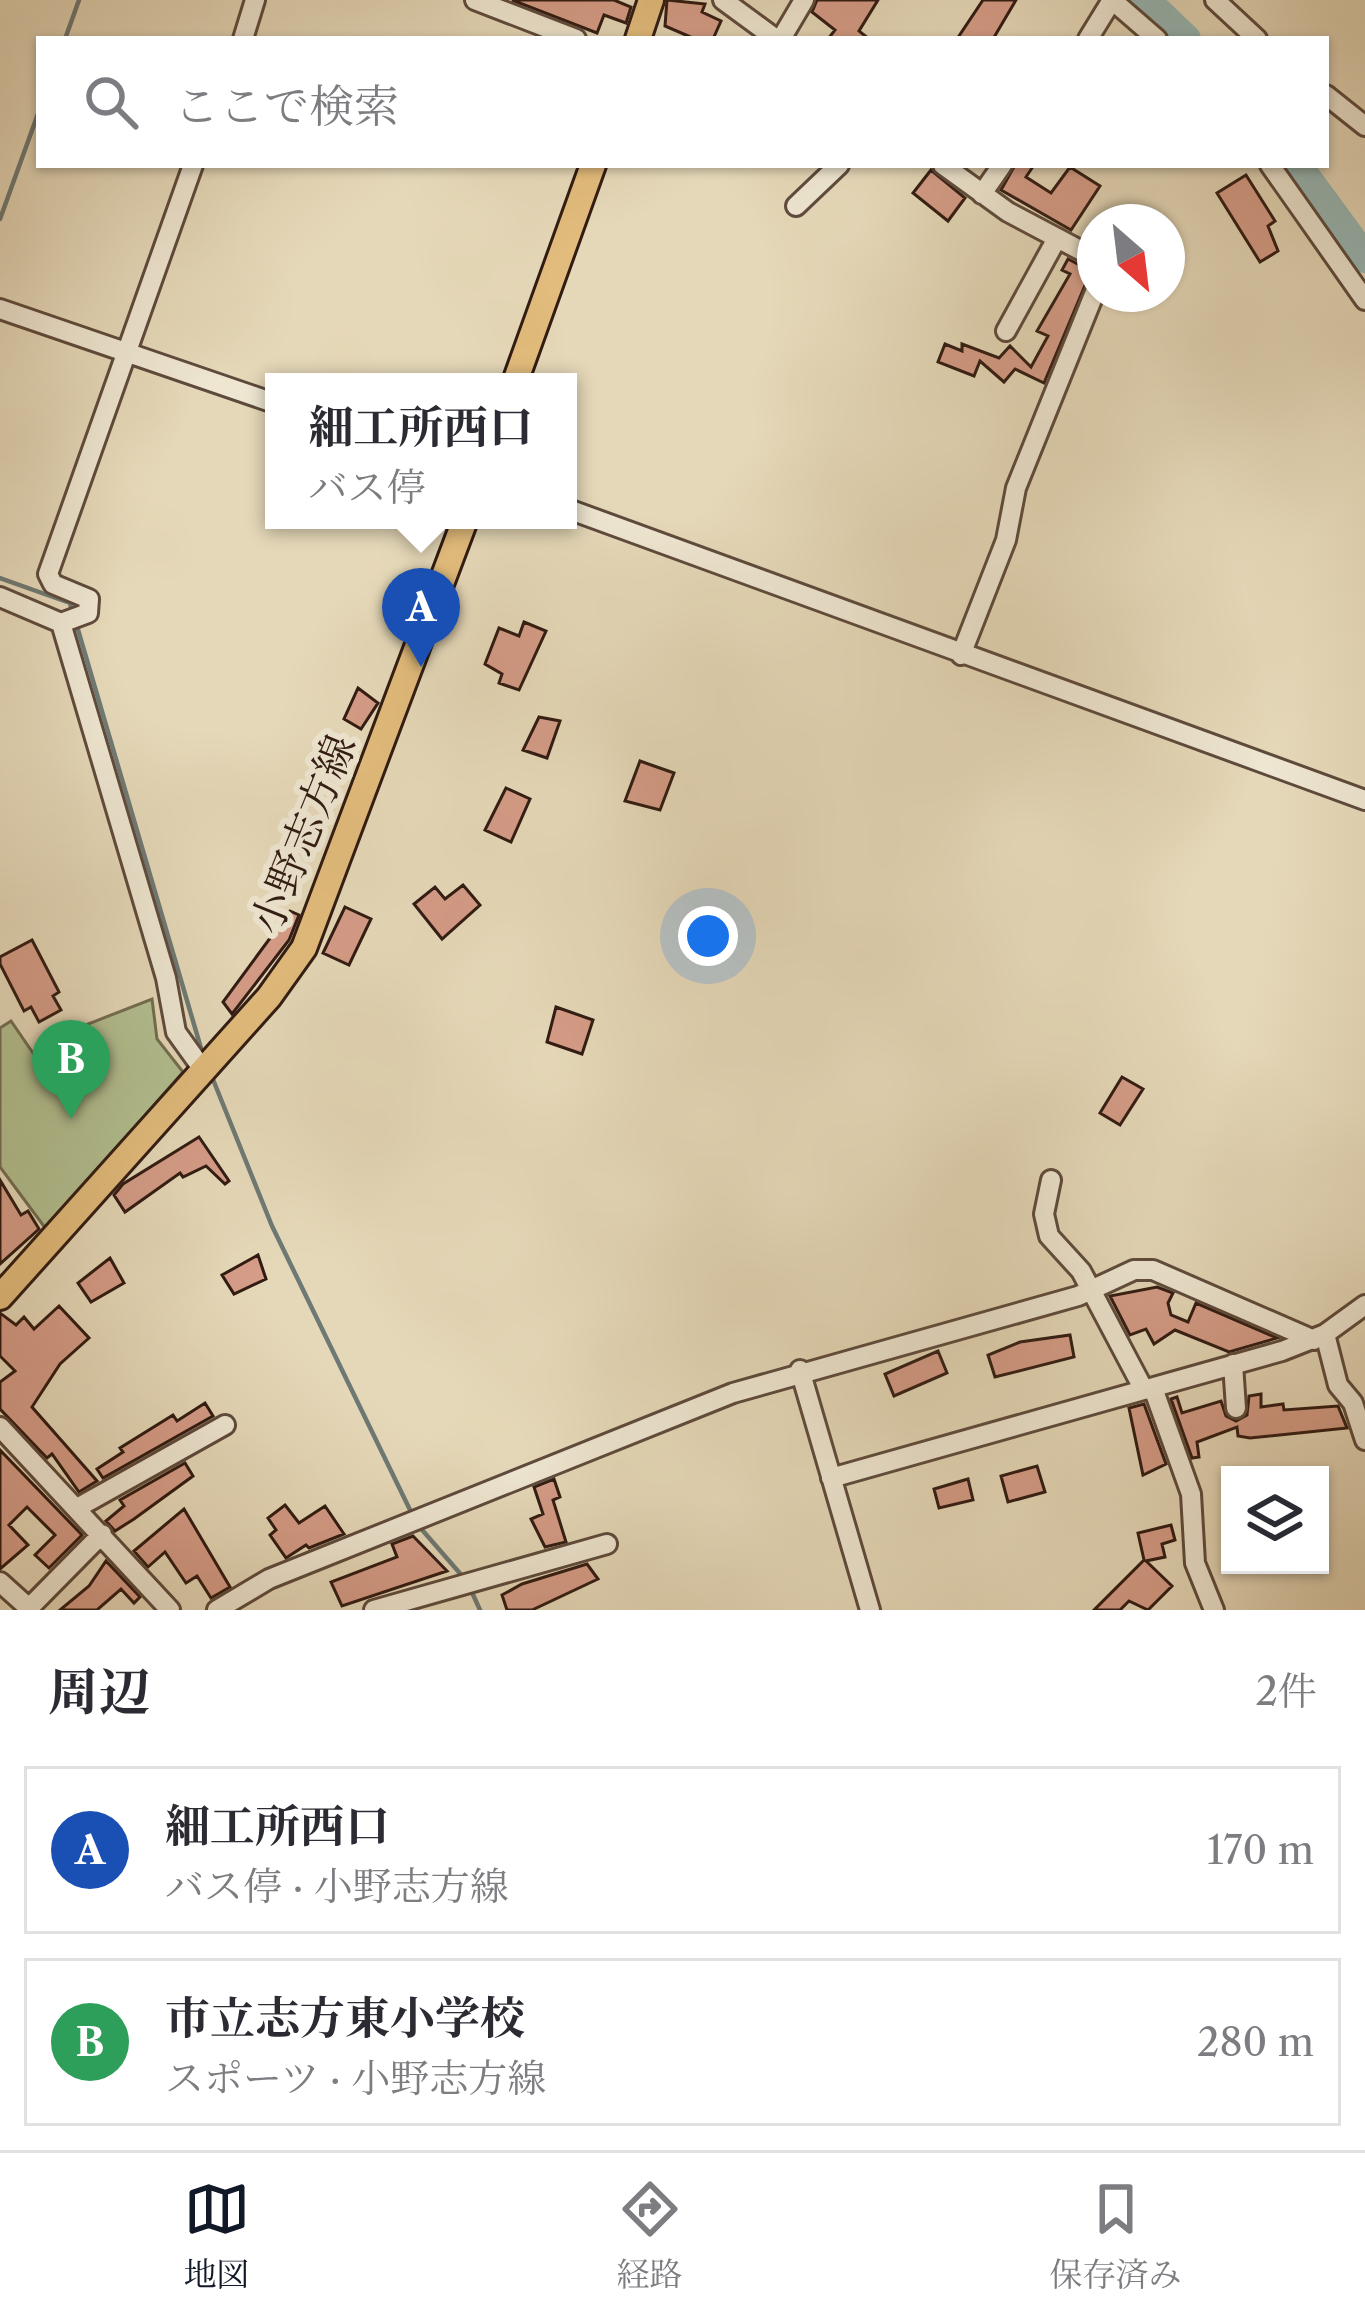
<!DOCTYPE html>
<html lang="ja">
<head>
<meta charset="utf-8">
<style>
	:root { --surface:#fff; --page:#f2f2f3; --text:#2b2b33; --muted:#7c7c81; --line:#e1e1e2; --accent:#111827 }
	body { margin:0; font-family:"Libre Caslon Text","Noto Serif JP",serif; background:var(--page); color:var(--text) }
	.controls { position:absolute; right:36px; bottom:36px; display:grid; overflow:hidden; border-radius:0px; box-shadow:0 3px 9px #0004 }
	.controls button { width:108px; height:108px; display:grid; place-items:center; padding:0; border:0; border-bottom:3px solid var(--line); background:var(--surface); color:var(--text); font:60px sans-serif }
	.compass { position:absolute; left:1077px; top:204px; width:108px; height:108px; border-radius:50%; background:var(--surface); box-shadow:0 3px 9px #0004; rotate:152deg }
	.you { position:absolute; left:708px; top:936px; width:42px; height:42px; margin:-30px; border:9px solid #fff; border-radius:50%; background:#1a73e8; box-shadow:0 0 0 18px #1a73e833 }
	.badge { display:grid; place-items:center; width:78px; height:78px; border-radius:50%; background:var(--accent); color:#fff; font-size:39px; font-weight:700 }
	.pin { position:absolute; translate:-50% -99px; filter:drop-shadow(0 3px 6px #0008) }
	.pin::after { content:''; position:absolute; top:63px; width:42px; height:36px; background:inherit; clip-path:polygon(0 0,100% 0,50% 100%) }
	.popup { position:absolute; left:265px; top:373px; width:312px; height:156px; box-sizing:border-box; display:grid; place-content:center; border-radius:0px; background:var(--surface); filter:drop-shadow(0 3px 9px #0005); font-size:39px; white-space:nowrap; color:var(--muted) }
	.popup b { font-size:45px; color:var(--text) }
	.popup::after { content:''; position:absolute; left:50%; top:100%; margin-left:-24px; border:24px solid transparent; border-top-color:var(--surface) }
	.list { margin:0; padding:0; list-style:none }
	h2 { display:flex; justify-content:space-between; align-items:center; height:156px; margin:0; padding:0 48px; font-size:51px }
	h2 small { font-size:39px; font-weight:400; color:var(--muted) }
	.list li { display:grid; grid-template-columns:78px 1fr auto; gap:36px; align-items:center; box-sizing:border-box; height:168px; margin:0 24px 24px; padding:0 24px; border:3px solid var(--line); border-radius:0px }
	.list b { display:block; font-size:45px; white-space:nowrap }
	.list p { margin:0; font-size:39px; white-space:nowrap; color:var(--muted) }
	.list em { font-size:39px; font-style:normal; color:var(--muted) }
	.icon { flex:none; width:66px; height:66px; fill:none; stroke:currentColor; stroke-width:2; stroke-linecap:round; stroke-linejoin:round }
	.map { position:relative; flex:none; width:1365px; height:1610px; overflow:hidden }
	.search { position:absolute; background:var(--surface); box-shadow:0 3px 9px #0004; left:36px; right:36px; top:36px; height:132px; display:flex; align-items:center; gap:30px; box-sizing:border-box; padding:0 42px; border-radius:0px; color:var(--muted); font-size:45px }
	.sheet { height:540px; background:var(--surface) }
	nav { display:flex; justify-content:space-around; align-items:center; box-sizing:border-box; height:168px; border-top:3px solid var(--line); background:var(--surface); font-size:33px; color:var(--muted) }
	nav a { display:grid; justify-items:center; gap:6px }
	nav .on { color:var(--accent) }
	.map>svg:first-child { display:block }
</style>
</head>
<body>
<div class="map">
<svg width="1365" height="1610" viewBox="0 0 1365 1610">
	<rect width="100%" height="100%" fill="#e5d8b8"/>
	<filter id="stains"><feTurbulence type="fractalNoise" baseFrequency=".00167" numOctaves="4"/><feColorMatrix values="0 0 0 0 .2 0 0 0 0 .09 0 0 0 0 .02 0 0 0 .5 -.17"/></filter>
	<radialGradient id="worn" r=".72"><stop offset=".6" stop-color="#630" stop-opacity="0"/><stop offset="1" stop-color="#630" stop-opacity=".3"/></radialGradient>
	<path fill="#b2bf90" stroke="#726d51" stroke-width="3" d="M152,999l5,40 26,33 -137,157 -46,-62v-139l11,-7 22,32 50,-27z"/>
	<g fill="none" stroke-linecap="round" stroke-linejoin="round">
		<path stroke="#6e7974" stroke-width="4.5" d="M65,39l14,-39
			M0,219l39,-108
			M0,578l70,25 2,9
			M76,623l127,432
			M212,1077l60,149 140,288
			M417,1524l47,54
			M470,1588l10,22"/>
		<path stroke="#97b8b6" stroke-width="30" d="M1145,0l41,39
			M1297,165l68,93"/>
	</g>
	<path fill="#d59c87" stroke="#311b12" stroke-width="3" d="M512,0h102l17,7 -5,16 -22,-8 -7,18z
		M667,0l38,4 -3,8 19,9 -8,18h-18l-30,-13z
		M817,0h61l-19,31 10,8h-41l7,-9 -23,-18z
		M983,0h33l-23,39h-36z
		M1015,165h19l-8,12 25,16 19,-26 30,19 -29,44 -70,-40z
		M931,170l34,28 -17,23 -35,-28z
		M1246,175l29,46 -7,5 10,25 -18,11 -43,-69z
		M1068,259l23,12 -47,112 -29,-14 -11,13 -24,-21 -6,15 -36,-14 7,-18 17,7v-7l37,14 11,-12 21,21 17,-31 -11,-5 33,-57 -8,-4z
		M524,622l22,9 -27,59 -20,-7 3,-9 -17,-10 14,-36 20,8z
		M358,688l20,15 -17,26 -17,-10z
		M539,717l21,4 -13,37 -24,-8z
		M640,761l34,12 -14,37 -35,-9z
		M506,788l24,11 -19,43 -26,-12z
		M463,885l17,20 -38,34 -28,-35 21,-17 10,12z
		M345,907l26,12 -22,46 -26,-12z
		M290,911l9,4 -10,25 -57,74 -9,-12z
		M32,940l27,52 -6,4 8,14 -22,12 -8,-15 -7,4 -24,-47v-7z
		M556,1007l37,13 -11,34 -35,-12z
		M1122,1077l21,12 -23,36 -20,-12z
		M199,1137l30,44 -4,3 -19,-18 -23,11 -3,-4 -55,39 -11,-17 9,-11z
		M0,1180l21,35 7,-4 11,18 -39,35z
		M258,1255l8,24 -32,15 -12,-19z
		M110,1258l14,25 -33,19 -13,-19z
		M1157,1287l16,6 -5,10 3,12 17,7 8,-19 81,35 -48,14 -54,-22 -21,14 -8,-15 -16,6 -20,-39z
		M59,1306l30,32 -29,26 -28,43 65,74 -18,11 -27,-38 -5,4 -47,-49v-27l15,-11 -15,-15v-43l16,12 8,-8 10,12z
		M1070,1335l4,22 -79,20 -7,-22 32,-13z
		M938,1351l9,22 -53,23 -9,-22z
		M1261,1394v13l22,-3 1,6 54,-4 9,22 -97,10 -12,-2 -1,-9 -40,15 2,15 -7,1 -21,-59 6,-2 5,16 39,-12 5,15 10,5 11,-6 2,-19z
		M205,1403l8,13 -110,62 -6,-9 26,-17 -3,-4 53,-33 4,6z
		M1144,1404l22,60 -23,11 -14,-67z
		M0,1450l82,85 -33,33 -14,-13 20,-20 -28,-28 -18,18 19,20 -28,24z
		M185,1463l8,13 -59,43 -19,12 -9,-10 18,-15 -4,-6z
		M1037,1466l8,26 -37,10 -7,-26z
		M554,1479l6,18 -7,3 13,42 -21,5 -14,-28 12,-5 -9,-27z
		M968,1479l5,21 -34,8 -5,-19z
		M285,1505l14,18 26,-17 19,28 -35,14 -3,-3 -20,13 -16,-23 6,-5 -8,-12z
		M184,1509l46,78 -19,11 -14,-22 -11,7 -21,-31 -17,15 -14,-16z
		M1171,1525l4,15 -13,4 3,13 -19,4 26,25 -24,24 -19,-9 -9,9h-26l50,-50 -6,-27z
		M413,1536l34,35 -105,35 -11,-24 66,-25 -5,-13z
		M106,1561l34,36 -6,6 -13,-14 -24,21h-37l29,-24z
		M587,1564l11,15 -66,31h-25l-5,-15 20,-11z"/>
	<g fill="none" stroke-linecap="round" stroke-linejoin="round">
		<defs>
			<path id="minor" d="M475,0l101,39
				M723,0l53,39
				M1112,0l45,39
				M1215,0l42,39
				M243,39l12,-39
				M781,39l23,-39
				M1088,39l24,-39
				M1326,95l39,31
				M943,165l65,47 87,46
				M1270,165l95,135
				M982,194l20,-29
				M796,206l43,-41
				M0,309l274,94
				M1006,331l50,-91
				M568,509l797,291
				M0,597l61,26 27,-10 1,-14 -36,-15 -5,-10 145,-409
				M61,623l105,355 10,54 28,39
				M961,655l45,-115 10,-52 79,-196
				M1051,1180l-7,34 5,22 32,35 63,119
				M1325,1334l13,51 15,18 12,37
				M1233,1364l3,44
				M800,1370l70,240
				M1153,1388l38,106 4,69 19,47
				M0,1427l170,183
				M831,1478l451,-127 43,-17 40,-29
				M77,1508l148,-83
				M0,1582l31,28
				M29,1608l73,-74
				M217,1610l52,-31 464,-186 345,-97 56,-26h19l161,70
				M374,1610l233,-66"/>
			<path id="major" d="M638,39l13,-39
				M515,382l78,-217
				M0,1297l269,-300 35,-49 161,-428"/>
		</defs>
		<use href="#minor" stroke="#5e4a3c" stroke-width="24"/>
		<use href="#major" stroke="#311b12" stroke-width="30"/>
		<use href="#minor" stroke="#eee6d1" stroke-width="18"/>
		<use href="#major" stroke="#e2bc7c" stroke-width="24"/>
	</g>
	<g text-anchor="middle" stroke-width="12" stroke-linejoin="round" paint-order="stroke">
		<g font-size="42" fill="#311b12" stroke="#eee6d1">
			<text transform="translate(303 834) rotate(-68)" y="15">小野志方線</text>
		</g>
	</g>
	<rect width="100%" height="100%" filter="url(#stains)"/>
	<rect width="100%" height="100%" fill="url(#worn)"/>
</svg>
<div class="controls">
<button><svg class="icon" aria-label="layers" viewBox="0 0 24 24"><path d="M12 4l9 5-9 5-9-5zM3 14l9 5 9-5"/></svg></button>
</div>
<svg class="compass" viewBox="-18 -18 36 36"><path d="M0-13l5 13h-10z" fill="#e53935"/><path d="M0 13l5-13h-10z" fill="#7c7c81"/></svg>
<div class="you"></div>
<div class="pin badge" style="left:421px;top:667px;background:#1a4fb4">A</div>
<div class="popup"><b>細工所西口</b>バス停</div>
<div class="pin badge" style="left:71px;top:1119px;background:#2e9e5b">B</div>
<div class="search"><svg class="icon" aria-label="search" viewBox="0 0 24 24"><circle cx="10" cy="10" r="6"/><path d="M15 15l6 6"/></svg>ここで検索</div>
</div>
<section class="sheet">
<h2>周辺<small>2件</small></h2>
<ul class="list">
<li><span class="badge" style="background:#1a4fb4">A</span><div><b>細工所西口</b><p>バス停 · 小野志方線</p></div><em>170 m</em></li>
<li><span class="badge" style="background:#2e9e5b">B</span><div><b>市立志方東小学校</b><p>スポーツ · 小野志方線</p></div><em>280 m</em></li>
</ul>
</section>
<nav>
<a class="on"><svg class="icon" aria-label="map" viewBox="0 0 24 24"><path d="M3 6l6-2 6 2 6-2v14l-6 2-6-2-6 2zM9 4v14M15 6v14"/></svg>地図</a>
<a><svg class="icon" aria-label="directions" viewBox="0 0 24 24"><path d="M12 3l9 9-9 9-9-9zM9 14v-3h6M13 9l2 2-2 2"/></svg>経路</a>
<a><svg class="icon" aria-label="saved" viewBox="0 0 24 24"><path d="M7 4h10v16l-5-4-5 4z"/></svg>保存済み</a>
</nav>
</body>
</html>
